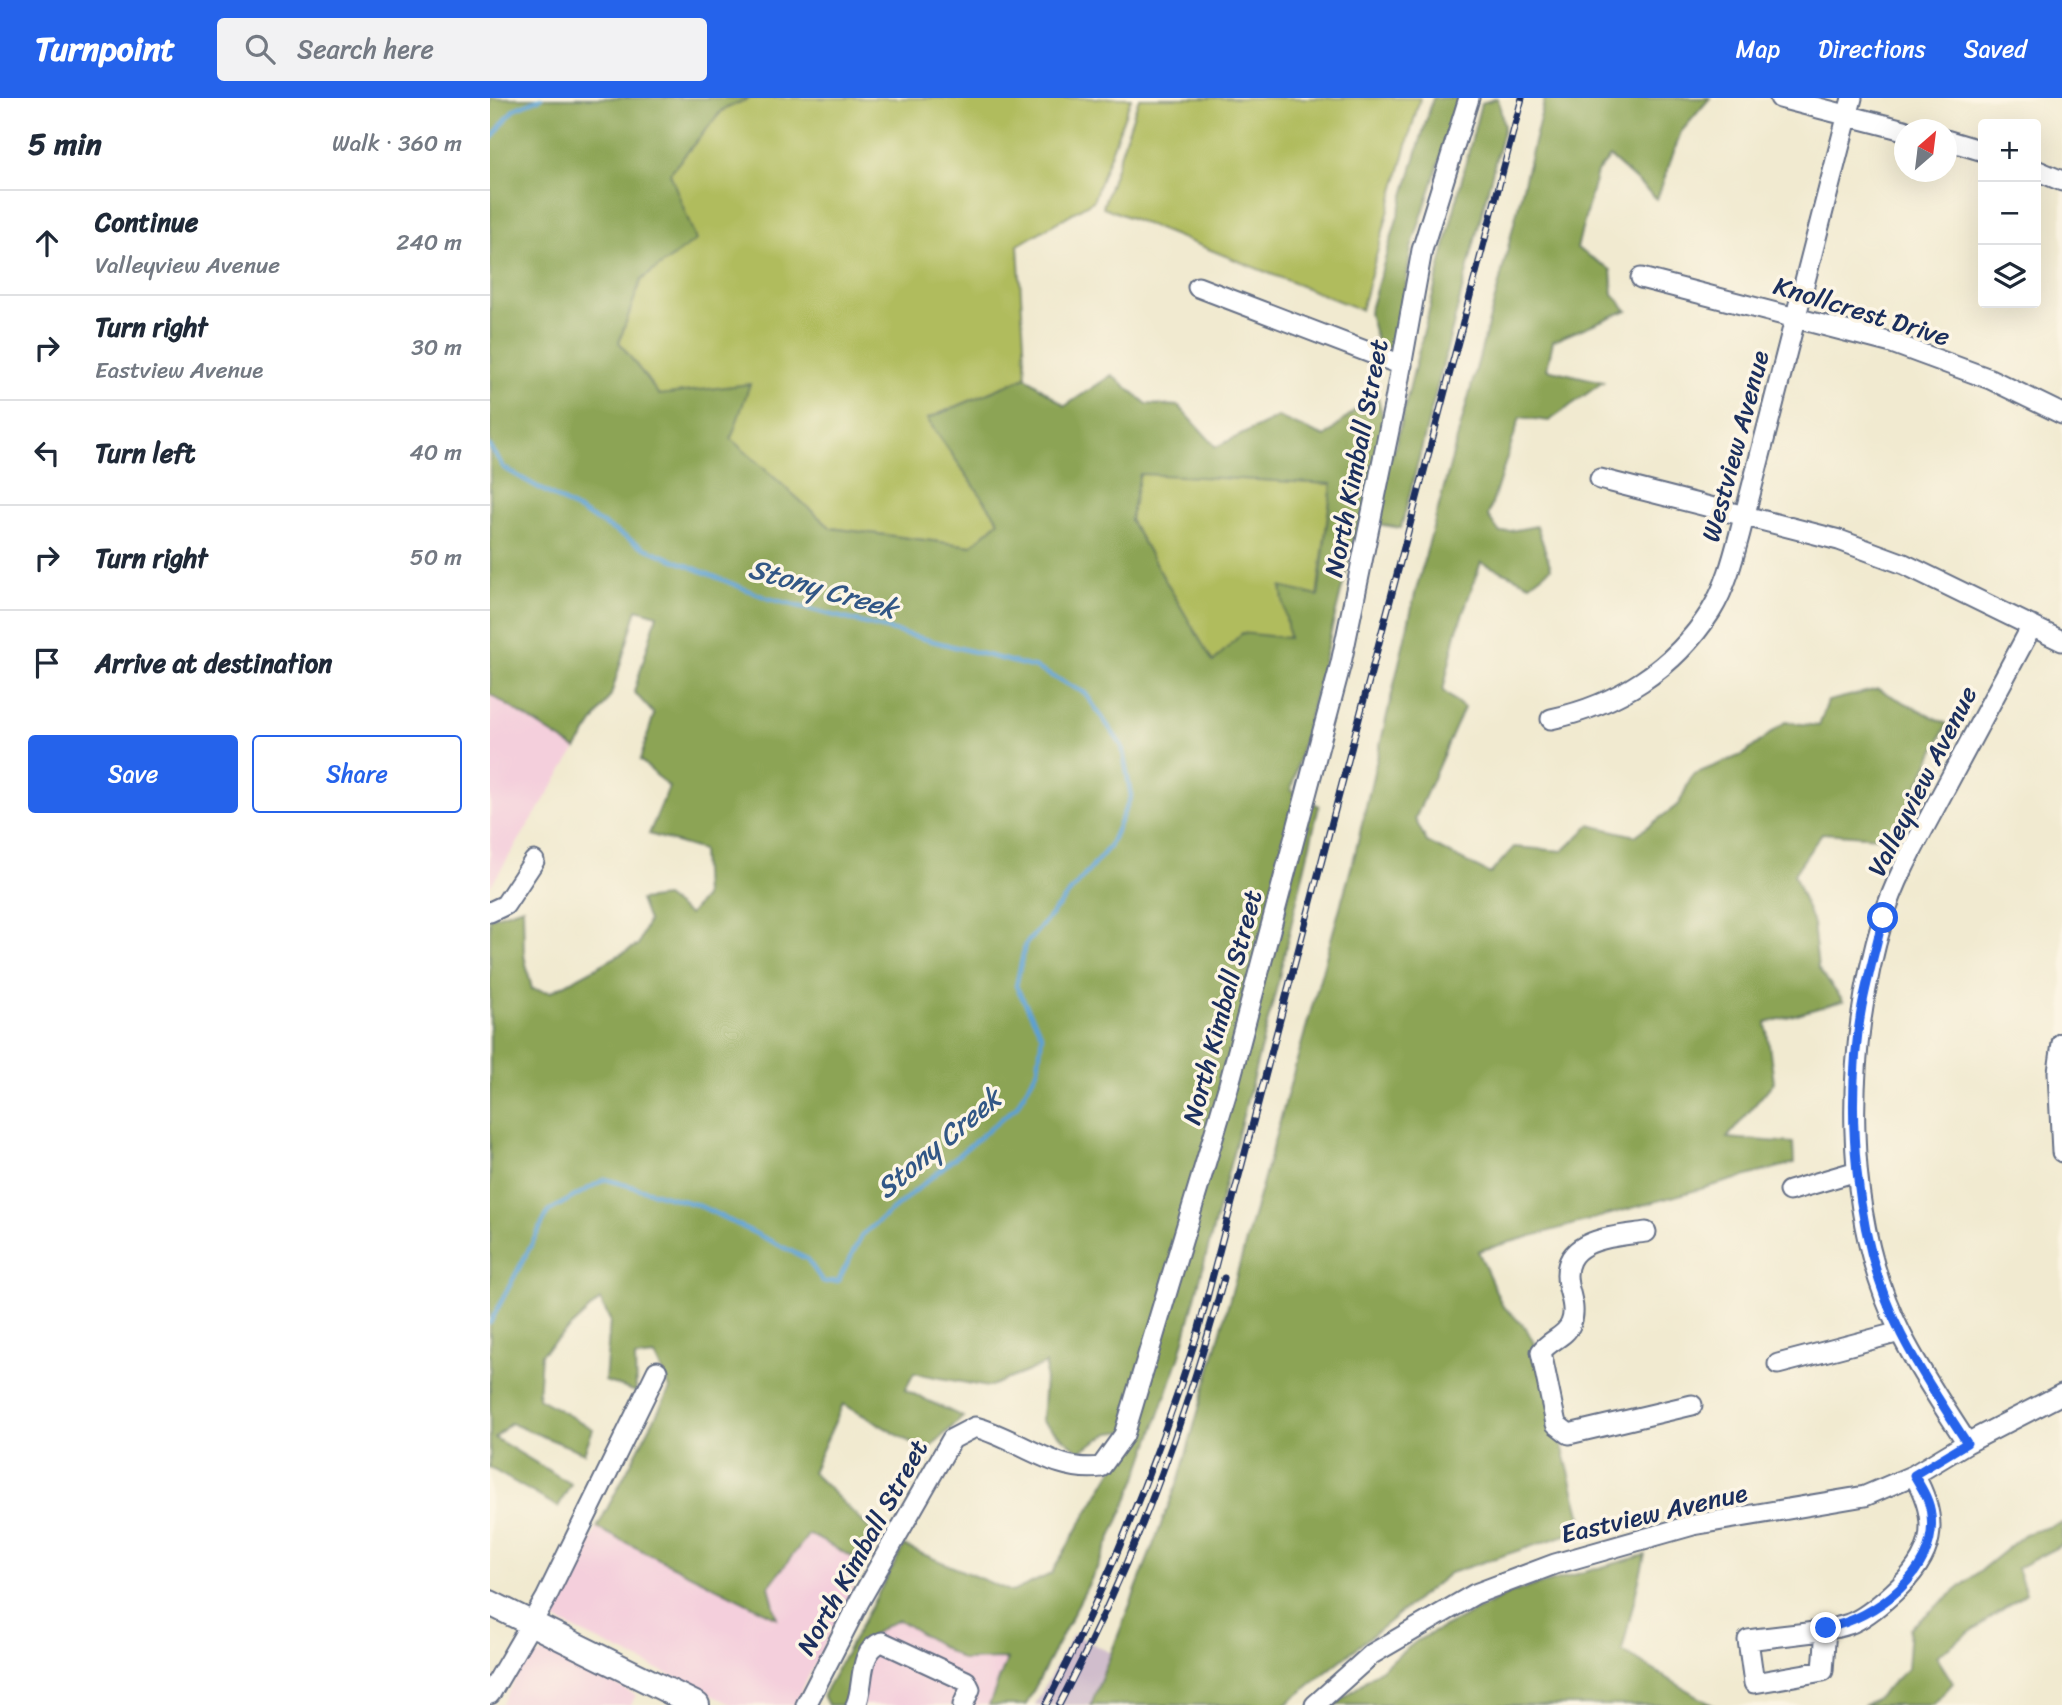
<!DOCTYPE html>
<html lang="en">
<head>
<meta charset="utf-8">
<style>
	:root { --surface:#fff; --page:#f2f2f3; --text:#1f2937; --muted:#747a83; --line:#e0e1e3; --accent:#2563eb }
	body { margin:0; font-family:Sriracha,sans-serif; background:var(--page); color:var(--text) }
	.controls { position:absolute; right:21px; top:21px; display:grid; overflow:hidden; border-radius:7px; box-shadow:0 7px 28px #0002 }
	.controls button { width:63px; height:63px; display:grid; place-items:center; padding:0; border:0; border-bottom:2px solid var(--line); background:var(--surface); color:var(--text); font:35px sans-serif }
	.compass { position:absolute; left:1404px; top:21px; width:63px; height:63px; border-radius:50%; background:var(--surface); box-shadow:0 7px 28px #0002; rotate:28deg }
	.stop { position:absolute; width:21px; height:21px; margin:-16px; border:5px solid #2563eb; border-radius:50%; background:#fff }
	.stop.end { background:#2563eb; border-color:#fff; box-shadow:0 2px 7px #0008 }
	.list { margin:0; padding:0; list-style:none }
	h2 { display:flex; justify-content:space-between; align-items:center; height:91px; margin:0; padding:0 28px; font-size:30px }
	h2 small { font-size:23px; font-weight:400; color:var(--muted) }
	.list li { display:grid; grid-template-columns:46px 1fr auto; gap:21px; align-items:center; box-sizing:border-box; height:105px; padding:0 28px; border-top:2px solid var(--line) }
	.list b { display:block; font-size:26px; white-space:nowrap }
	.list p { margin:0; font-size:23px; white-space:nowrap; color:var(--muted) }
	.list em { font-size:23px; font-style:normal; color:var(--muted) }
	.actions { display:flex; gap:14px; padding:21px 28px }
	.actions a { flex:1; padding:16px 0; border:2px solid var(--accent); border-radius:7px; text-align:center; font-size:24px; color:var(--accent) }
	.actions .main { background:var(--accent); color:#fff }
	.icon { flex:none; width:38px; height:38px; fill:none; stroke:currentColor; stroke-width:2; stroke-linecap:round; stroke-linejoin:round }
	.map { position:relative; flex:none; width:1572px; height:1607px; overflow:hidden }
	header { display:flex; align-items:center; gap:42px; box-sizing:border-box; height:98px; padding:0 35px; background:var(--accent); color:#fff }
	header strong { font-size:33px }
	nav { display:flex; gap:38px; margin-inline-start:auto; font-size:24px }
	.search { width:490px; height:63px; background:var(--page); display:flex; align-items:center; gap:18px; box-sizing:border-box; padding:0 24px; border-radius:7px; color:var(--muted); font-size:26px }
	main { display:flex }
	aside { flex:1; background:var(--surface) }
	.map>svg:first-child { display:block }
</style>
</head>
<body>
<header>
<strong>Turnpoint</strong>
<div class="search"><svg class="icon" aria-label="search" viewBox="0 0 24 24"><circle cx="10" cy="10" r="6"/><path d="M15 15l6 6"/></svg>Search here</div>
<nav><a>Map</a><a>Directions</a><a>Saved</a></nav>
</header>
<main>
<aside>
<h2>5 min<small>Walk · 360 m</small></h2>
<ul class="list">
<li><svg class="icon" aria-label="ahead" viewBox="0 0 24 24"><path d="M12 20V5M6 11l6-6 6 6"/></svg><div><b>Continue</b><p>Valleyview Avenue</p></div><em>240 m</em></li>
<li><svg class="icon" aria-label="right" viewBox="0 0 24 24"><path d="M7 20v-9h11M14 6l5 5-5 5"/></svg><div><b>Turn right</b><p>Eastview Avenue</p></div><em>30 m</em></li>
<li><svg class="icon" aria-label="left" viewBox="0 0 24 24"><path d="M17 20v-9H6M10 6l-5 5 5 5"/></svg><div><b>Turn left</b></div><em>40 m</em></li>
<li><svg class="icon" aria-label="right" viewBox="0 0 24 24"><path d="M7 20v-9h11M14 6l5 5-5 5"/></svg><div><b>Turn right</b></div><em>50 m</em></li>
<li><svg class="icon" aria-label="arrive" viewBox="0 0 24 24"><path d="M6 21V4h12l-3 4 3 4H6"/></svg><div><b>Arrive at destination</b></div></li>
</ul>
<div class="actions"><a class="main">Save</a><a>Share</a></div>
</aside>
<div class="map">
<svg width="1572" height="1607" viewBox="0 0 1572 1607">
	<rect width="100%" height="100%" fill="#fcf5e5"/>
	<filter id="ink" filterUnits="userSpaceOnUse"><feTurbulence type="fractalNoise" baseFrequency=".0143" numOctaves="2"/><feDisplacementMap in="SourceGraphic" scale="14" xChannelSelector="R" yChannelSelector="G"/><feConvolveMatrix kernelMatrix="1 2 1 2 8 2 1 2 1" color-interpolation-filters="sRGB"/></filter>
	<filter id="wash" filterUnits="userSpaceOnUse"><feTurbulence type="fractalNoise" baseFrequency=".00686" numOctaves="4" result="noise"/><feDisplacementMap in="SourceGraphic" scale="28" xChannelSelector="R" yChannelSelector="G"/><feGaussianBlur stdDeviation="1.57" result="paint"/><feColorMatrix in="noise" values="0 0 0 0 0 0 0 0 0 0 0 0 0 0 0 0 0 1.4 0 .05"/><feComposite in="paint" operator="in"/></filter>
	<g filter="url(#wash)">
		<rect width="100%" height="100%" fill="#f1ead0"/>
		<path fill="#f4cfdc" d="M0,596l86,55 -86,138z
			M107,1430l179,90 -7,-32 40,-52 56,30 -71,141h-61l-178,-85 -2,-8z
			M409,1522l64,40 45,-1 -19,46h-142l3,-39 24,-36z
			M54,1551l92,46 -5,10h-130l24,-44 16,-7z"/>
		<path fill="#d0bdcc" d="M583,1536l38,19 -20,52h-56z"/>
		<path fill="#b0bc5d" stroke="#66765e" stroke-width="2" d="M260,0h381l-38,103 -75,44 8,132 -99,42 72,102 -27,25 -141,-18 -101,-89 -71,-44 -40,-53 22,-62 55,-40 -27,-67 54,-63z
			M649,0h281l-59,212 -258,-103z
			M650,375l192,11 -15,112 -28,42 -76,25 -83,-143z"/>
		<path fill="#8ca454" stroke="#546a59" stroke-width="2" fill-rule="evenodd" d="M0,0h260l-28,12 -52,63 26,67 -55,40 -22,62 40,53 91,-11 -19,55 100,89 140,18 28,-25 -72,-102 99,-42 39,29 47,-31 35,29 32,2 37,41 62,-30 47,20 51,-46 17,63 88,-351 17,-5 6,29 -103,401 -42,-7 -68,269 28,16 -43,184 -96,365 -43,123 -36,82 -75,145h-37l18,-46 -44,1 -64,-40c-44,17 -48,41 -52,85h-19l-5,-10 81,-149 108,46 39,-18 85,-144 -26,3 -31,18 -37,-30 4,-57 -58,23 -74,-14 -9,17 58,27 -37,34 -83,-47 -31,68 66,65 -13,27 -56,-30 -40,52 8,32 -180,-90 73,-139 -15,-33 -20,2 1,34 -31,-11 5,-61 -10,-20 -59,54 -3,44 55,31 -9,24 -74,-30 -15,15 76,46 -13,23 -68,-39v-550l33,-11 1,48 8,34 19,3 87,-47 10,-24 -8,-21 25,-3 24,18 15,-18 -2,-47 -53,-16 20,-47 -29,-27 14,-46 -20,-22 23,-77 -20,-6 -26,86 -35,54 -86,-55zM650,376l192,10 -14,112 -37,-9 8,51 -47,-5 -29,29 -83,-142z
			M943,0h27l-49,151 -13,95 -19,6 -10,-37z
			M1055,0h165l-29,34 -24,67 -47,-42 -13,15 -20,76 34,22 2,24 14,16 -74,31 -6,28 56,13 -54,39 -29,-4 -32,99 12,17 37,-7 14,42 -21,16 -49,-22 -25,71 -13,58 21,17 -49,111 12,23 63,32 24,-27 49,4 27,-26 45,11 44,-32 13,-29 52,-21 41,-32 34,4 9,-25 50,-12 69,35 -54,114 -71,-5 -28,41 19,50 5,44 25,33 -77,22 8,59 -47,56 66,5 1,20 -316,88 24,54 24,23 11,21 47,180 -134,44 -165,132h-194l89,-229 175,-622 60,-260 83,-306z
			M1572,1425v22l-45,23 9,25 -90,63 17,27 -20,22h-68l13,-8 29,-28 3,-41 115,-94z
			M1155,1457l-23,96 90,54h-377l83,-65 95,-48z"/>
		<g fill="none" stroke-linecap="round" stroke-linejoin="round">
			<path stroke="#5da1d1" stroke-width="4.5" d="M0,42l24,-31 27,-11
				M0,348l14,22 141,80 122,50 269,70 49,25 37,53 9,50 -22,51 -84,98 -9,41 26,49 -4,34 -22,38 -154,128 -24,46 -15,1 -16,-23 -109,-54 -93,-26 -56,32 -59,112"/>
		</g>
	</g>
	<g filter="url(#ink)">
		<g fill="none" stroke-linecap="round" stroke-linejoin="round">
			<defs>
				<path id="minor" d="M1290,0l124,32
					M1456,42l37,11
					M1546,72l26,11
					M1151,180l251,65 98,36 72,35
					M708,189l204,78
					M1110,381l239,61 65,24 158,77
					M1061,621c66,-14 123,-50 160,-108 18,-29 25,-65 34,-97l107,-416
					M0,814l15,-7 29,-44
					M1572,945l-4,29 4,80
					M1299,1093l68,-20
					M1156,1134c-33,5 -87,6 -78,53 3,12 8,26 3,38 -5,14 -22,17 -30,29l15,72 13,10 123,-29
					M1288,1266l122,-32
					M1477,1345c-23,-36 -47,-71 -66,-109 -60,-119 -57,-289 -18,-415 13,-43 38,-85 59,-125 30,-56 60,-112 90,-168
					M1336,1530l-3,43 -69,12 -6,-43c32,-5 70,-6 101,-16 16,-6 32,-20 44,-31 41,-37 48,-70 21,-118
					M0,1596l56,-96 111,-227
					M316,1607l54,-105 92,-161 23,-12c43,11 81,47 126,40l23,-32 104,-347 113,-425 53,-257 28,-156 47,-152
					M366,1607c9,-19 1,-54 26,-63l84,39 4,8 -7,16
					M825,1607l57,-51 103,-60 80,-30 138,-39 172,-29 49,-21 53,-32 95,-49"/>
				<path id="major" d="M0,1505l207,102"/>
			</defs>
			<use href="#minor" stroke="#667086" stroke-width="23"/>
			<use href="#major" stroke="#667086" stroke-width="28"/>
			<use href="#minor" stroke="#fff" stroke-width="19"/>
			<use href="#major" stroke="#fff" stroke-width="24"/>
			<defs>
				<path id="rail" d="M556,1607c62,-120 111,-244 152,-373l324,-1234
					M569,1607c71,-135 125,-279 165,-427"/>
			</defs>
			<use href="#rail" stroke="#1b2f5e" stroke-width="7"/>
			<use href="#rail" stroke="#fcf5e5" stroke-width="4.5" stroke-dasharray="13" stroke-linecap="butt"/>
		</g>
	</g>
	<g fill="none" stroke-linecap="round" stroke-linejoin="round" filter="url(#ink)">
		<path stroke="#2563eb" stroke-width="9" d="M1336,1530c49,-10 112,-56 105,-113 -1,-15 -10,-28 -17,-40l53,-32c-23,-36 -47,-71 -66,-109 -47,-93 -57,-227 -39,-328 6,-30 14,-59 21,-88"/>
	</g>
	<g text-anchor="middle" stroke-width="7" stroke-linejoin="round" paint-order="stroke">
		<g font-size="26" fill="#1b2f5e" stroke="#fcf5e5">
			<text transform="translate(1372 213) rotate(17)" y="9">Knollcrest Drive</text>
			<text transform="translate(1245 348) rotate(-75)" y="9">Westview Avenue</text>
			<text transform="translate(866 360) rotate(-79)" y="9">North Kimball Street</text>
			<text transform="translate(1432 683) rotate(-63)" y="9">Valleyview Avenue</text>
			<text transform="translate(732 909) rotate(-75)" y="9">North Kimball Street</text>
			<text transform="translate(1164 1415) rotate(-13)" y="9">Eastview Avenue</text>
			<text transform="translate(372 1449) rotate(-61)" y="9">North Kimball Street</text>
		</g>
		<g font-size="28" font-style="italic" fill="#325786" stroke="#fcf5e5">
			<text transform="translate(333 490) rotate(16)" y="10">Stony Creek</text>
			<text transform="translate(448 1045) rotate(-40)" y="10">Stony Creek</text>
		</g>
	</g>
</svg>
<div class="controls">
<button>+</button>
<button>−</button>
<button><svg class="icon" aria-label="layers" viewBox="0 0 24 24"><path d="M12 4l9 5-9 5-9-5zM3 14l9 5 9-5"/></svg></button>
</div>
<svg class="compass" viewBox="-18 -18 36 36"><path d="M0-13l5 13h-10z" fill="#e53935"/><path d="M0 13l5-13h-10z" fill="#747a83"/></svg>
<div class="stop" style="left:1393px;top:820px"></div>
<div class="stop end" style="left:1336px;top:1530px"></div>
</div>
</main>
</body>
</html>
